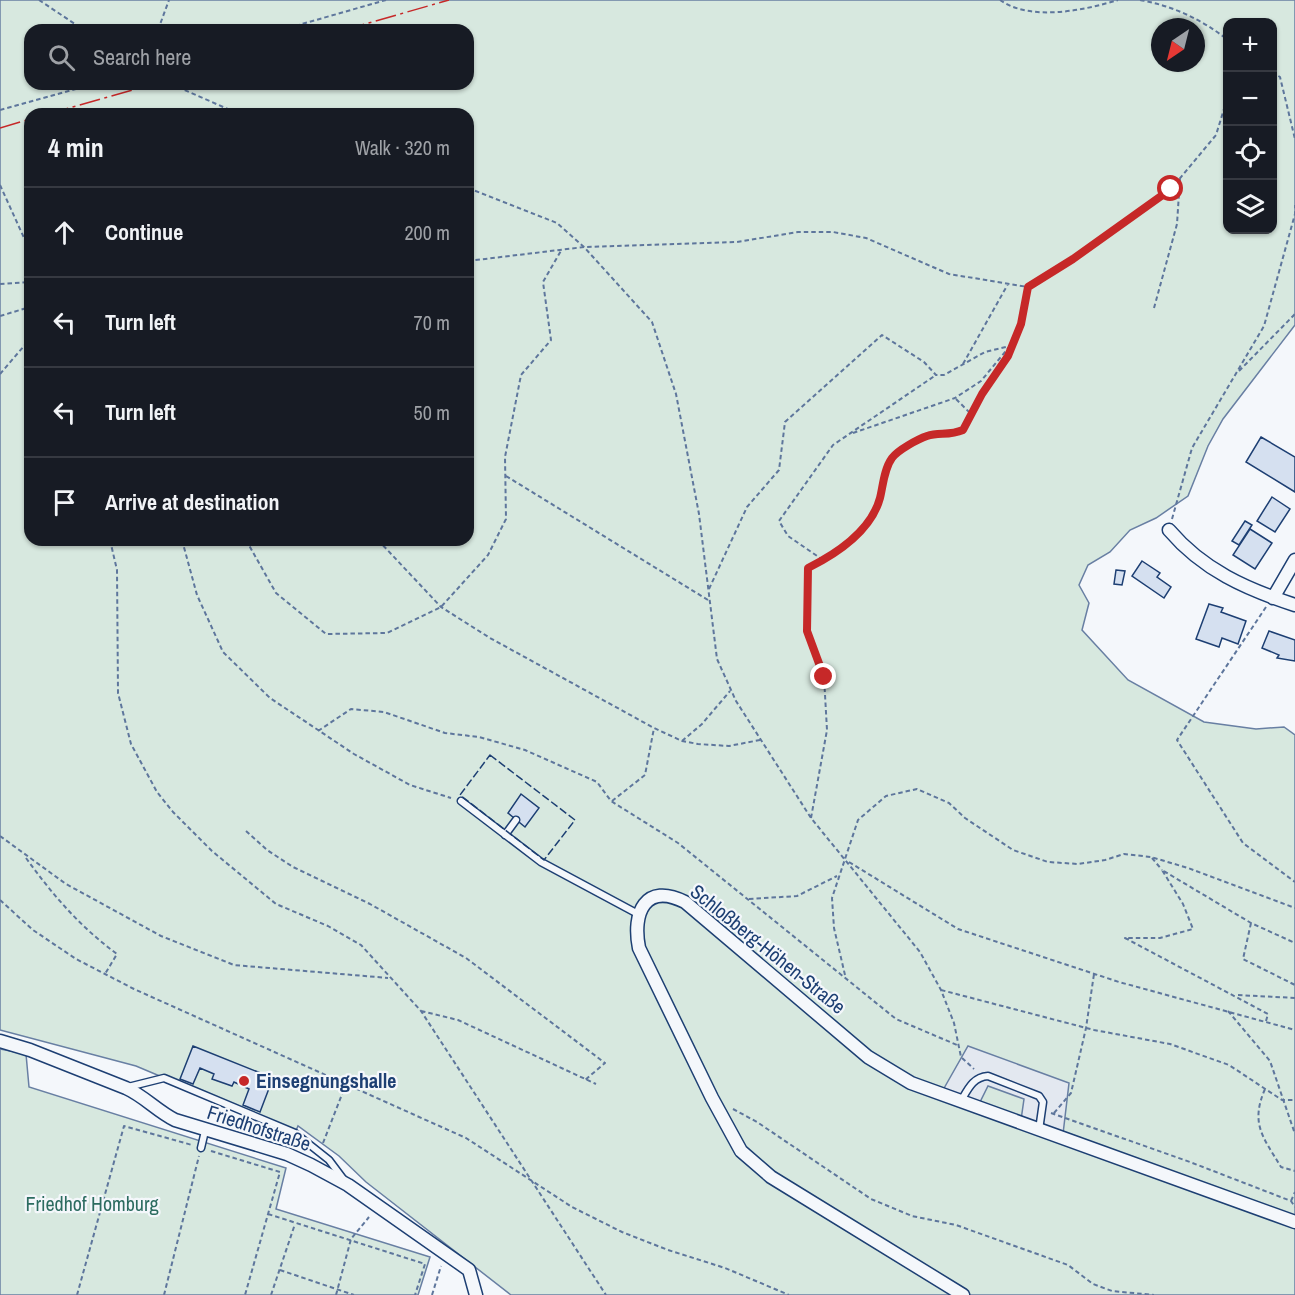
<!DOCTYPE html>
<html lang="en">
<head>
<meta charset="utf-8">
<style>
	:root { --surface:#171b24; --page:#242831; --text:#f1f3f6; --muted:#9ea1a6; --line:#363941 }
	body { margin:0; font-family:"Archivo Narrow",sans-serif; background:var(--page); color:var(--text) }
	.controls { position:absolute; right:18px; top:18px; display:grid; overflow:hidden; border-radius:12px; box-shadow:0 2px 4px #0004 }
	.controls button { width:54px; height:54px; display:grid; place-items:center; padding:0; border:0; border-bottom:2px solid var(--line); background:var(--surface); color:var(--text); font:30px sans-serif }
	.compass { position:absolute; left:1151px; top:18px; width:54px; height:54px; border-radius:50%; background:var(--surface); box-shadow:0 2px 4px #0004; rotate:215deg }
	.stop { position:absolute; width:18px; height:18px; margin:-14px; border:4px solid #c62828; border-radius:50%; background:#fff }
	.stop.end { background:#c62828; border-color:#fff; box-shadow:0 2px 6px #0008 }
	.list { margin:0; padding:0; list-style:none }
	h2 { display:flex; justify-content:space-between; align-items:center; height:78px; margin:0; padding:0 24px; font-size:26px }
	h2 small { font-size:20px; font-weight:400; color:var(--muted) }
	.list li { display:grid; grid-template-columns:39px 1fr auto; gap:18px; align-items:center; box-sizing:border-box; height:90px; padding:0 24px; border-top:2px solid var(--line) }
	.list b { display:block; font-size:22px; white-space:nowrap }
	.list em { font-size:20px; font-style:normal; color:var(--muted) }
	.icon { flex:none; width:33px; height:33px; fill:none; stroke:currentColor; stroke-width:2; stroke-linecap:round; stroke-linejoin:round }
	.map { position:relative; flex:none; width:1295px; height:1295px; overflow:hidden }
	.search { position:absolute; background:var(--surface); box-shadow:0 2px 4px #0004; left:24px; top:24px; width:450px; height:66px; display:flex; align-items:center; gap:15px; box-sizing:border-box; padding:0 21px; border-radius:18px; color:var(--muted); font-size:22px }
	.panel { position:absolute; background:var(--surface); box-shadow:0 2px 4px #0004; left:24px; top:108px; width:450px; height:438px; border-radius:18px }
	.map>svg:first-child { display:block }
</style>
</head>
<body>
<div class="map">
<svg width="1295" height="1295" viewBox="0 0 1295 1295">
	<rect width="100%" height="100%" fill="#f4f7fb"/>
	<path fill="#d7e8df" stroke="#687fa3" stroke-width="1.5" fill-rule="evenodd" d="M0,0h1295v325l-72,94 -15,27 -20,50 -32,22 -26,12 -20,22 -22,13 -9,20 10,18 -7,27 46,50 76,42 52,7 28,-2 11,8v560h-784l-145,-113 -27,-26 -41,-30 -3,7 -159,-67 -136,-36zM1228,22h44v208h-44zM1160,27h36v36h-36zM30,30h438v54h-438zM30,114h438v426h-438z
		M0,1049l26,5 3,33 257,81 -10,41 154,48 -12,38h-418z"/>
	<path fill="#e3e8f0" stroke="#687fa3" stroke-width="1.5" d="M968,1046l101,37 -6,51 -42,-14 3,-21 -36,-13 -9,18 -36,-14z"/>
	<path fill="#d5e0f0" stroke="#1d3f73" stroke-width="1.5" d="M1261,437l34,20v35l-49,-30z
		M1272,497l18,12 -15,23 -18,-11z
		M1245,521l7,4 -13,20 -7,-4z
		M1250,529l22,14 -17,26 -22,-14z
		M1142,561l18,12 -3,4 14,10 -7,11 -32,-22z
		M1116,570l9,1 -3,14 -8,-1z
		M1209,604l14,4 -2,4 25,9 -8,23 -16,-6 -3,9 -23,-8z
		M1269,631l26,9v21l-18,-3 2,-3 -17,-7z
		M521,794l18,14 -14,19 -17,-14z
		M193,1046l80,32 -13,34 -17,-7 6,-16 -15,-7 -2,4 -20,-7 2,-5 -14,-6 -7,16 -13,-5z"/>
	<g fill="none" stroke-linecap="round" stroke-linejoin="round">
		<defs>
			<path id="service" d="M461,801l80,61 97,52
				M505,835l11,-15
				M128,1087l36,-9 131,55 34,27 15,20
				M961,1101c7,-12 12,-24 27,-25l51,20 4,6 -4,28
				M201,1148l4,-17"/>
			<path id="minor" d="M1169,530c34,40 77,59 126,75
				M1273,598l22,-38
				M0,1041l30,9 96,38c18,8 31,23 49,32l112,34 24,11 37,20 121,85 7,25
				M963,1295l-192,-118 -30,-26 -29,-53 -73,-150c-7,-35 6,-66 46,-46l183,155 43,26 384,139"/>
		</defs>
		<use href="#service" stroke="#1d3f73" stroke-width="9"/>
		<use href="#minor" stroke="#1d3f73" stroke-width="15"/>
		<path stroke="#5e769c" stroke-width="2" stroke-dasharray="4.5 3" stroke-linecap="butt" d="M39,0l45,30
			M1000,0c31,22 85,10 118,0
			M1140,0c33,6 61,19 88,40
			M158,30l11,-30
			M281,30l105,-30
			M1227,39l1,6
			M1272,72l8,5 15,62
			M171,84l68,30
			M0,110l94,-26
			M0,185l30,66
			M468,188l89,35 27,24 68,75 24,72 23,120 18,145 19,42 75,117 109,134 21,38 13,33 7,34 13,12
			M468,261l116,-14 153,-5 61,-10h35l33,6 83,36 79,13 45,-28 98,-70 45,-54 12,-39
			M0,284l30,-2
			M1154,308l23,-84 3,-46
			M0,316l30,-9
			M963,364l45,-80
			M1239,371l56,-57
			M0,374l30,-35
			M956,399l17,17
			M853,433l102,-35 26,-17 29,-35 11,-21 7,-38
			M506,476l202,124
			M1172,519l20,-71 72,-122 31,-112v-9
			M110,540l7,30 1,123 13,51 26,48 16,20 39,39 64,53 52,22 33,19 60,66 185,284
			M182,540l15,55 26,57 47,46 84,56 56,31 41,13
			M246,540l30,53 50,41 61,-1 54,-26 47,-52 18,-36 -1,-62 16,-82 30,-35 -8,-58 19,-33
			M378,540l63,67 49,31 164,90 28,13 16,3 31,2 31,-6
			M823,560l-35,-24 -9,-15 54,-76 103,-70
			M709,589l38,-82 32,-37 6,-48 97,-87 42,27 12,13h8l41,-23 25,-6
			M1266,607l-89,133 66,103 52,39
			M318,731l33,-22 33,3 61,21 34,4 46,13 72,32 14,19 67,42 218,176 61,26
			M682,741l20,-17 28,-33
			M612,801l33,-26 9,-47
			M811,818l16,-88 -3,-53 -16,-46v-63c28,-14 63,-37 72,-70 3,-12 4,-29 12,-40 6,-8 26,-19 35,-22 12,-4 22,0 37,-6l18,-36 22,-30 6,-18
			M246,831l21,19 26,17 77,37 96,54 139,105 -20,17
			M0,836l66,48 95,52 73,29 154,13
			M26,858c26,36 54,69 91,96l-12,20
			M1152,858l10,12
			M849,862l109,67 161,53 176,48
			M749,899l48,-3 40,-20
			M0,900l33,30 43,29 58,30 332,149 106,69 50,25 46,18 57,18 64,27
			M1251,923l-8,36 52,26
			M845,975l-11,-47 -2,-30 26,-78 28,-24 31,-7 32,14 16,15 48,32 35,12 30,2 27,-4 19,-6 27,3 37,11 107,40
			M941,990l153,40 76,14 59,21 53,35h13
			M1238,995l57,3
			M421,1011l37,9 138,64
			M1228,1011l42,50 25,73
			M1266,1021l2,-7 -143,-76h35l33,-9 -10,-25 -21,-34 89,53 44,20
			M1265,1089c-15,35 -2,48 16,78l14,4
			M733,1109l24,13 114,77 41,17 44,9 112,40 25,19 19,7 42,4
			M1051,1113l139,49 101,39 4,6
			M1054,1113l17,-20 15,-65 8,-54
			M323,1143l23,-59
			M211,1151l69,21 -35,123
			M1291,1201l4,-9
			M268,1214l157,50 -10,31
			M280,1270l74,25
			M77,1295l47,-169 68,19
			M164,1295l35,-139
			M271,1295l24,-71
			M336,1295l15,-56 18,-22
			M432,1295l9,-29"/>
		<use href="#service" stroke="#f4f7fb" stroke-width="6"/>
		<use href="#minor" stroke="#f4f7fb" stroke-width="12"/>
		<path stroke="#1d3f73" stroke-width="1.5" stroke-dasharray="8 3" stroke-linecap="butt" d="M490,755l85,65 -31,40 -84,-65z"/>
		<path stroke="#c62828" stroke-width="1.5" stroke-dasharray="21 4.5 3 4.5" stroke-linecap="butt" d="M344,30l105,-30
			M48,114l106,-30
			M0,128l30,-9"/>
	</g>
	<g fill="none" stroke-linecap="round" stroke-linejoin="round">
		<path stroke="#c62828" stroke-width="8" d="M824,677l-17,-46 1,-63c28,-14 63,-37 72,-70 3,-12 4,-29 12,-40 6,-8 26,-19 35,-22 12,-4 22,0 36,-6l19,-36 26,-38 13,-32 7,-37 45,-28 98,-70"/>
	</g>
	<circle fill="#c62828" stroke="#f4f7fb" stroke-width="2" cx="244" cy="1081" r="6"/>
	<g text-anchor="middle" stroke-width="4.5" stroke-linejoin="round" paint-order="stroke">
		<g font-size="20" fill="#1d3f73" stroke="#f4f7fb">
			<text transform="translate(768 949) rotate(39)" y="7">Schloßberg-Höhen-Straße</text>
			<text transform="translate(259 1128) rotate(18)" y="7">Friedhofstraße</text>
		</g>
		<g font-size="20" font-weight="bold" fill="#1d3f73" stroke="#f4f7fb" text-anchor="start">
			<text x="256" y="1088">Einsegnungshalle</text>
		</g>
		<g font-size="20" fill="#2c6c60" stroke="#f4f7fb">
			<text x="92" y="1211">Friedhof Homburg</text>
		</g>
	</g>
</svg>
<div class="controls">
<button>+</button>
<button>−</button>
<button><svg class="icon" aria-label="locate" viewBox="0 0 24 24"><circle cx="12" cy="12" r="6"/><path d="M12 2v4M12 18v4M2 12h4M18 12h4"/></svg></button>
<button><svg class="icon" aria-label="layers" viewBox="0 0 24 24"><path d="M12 4l9 5-9 5-9-5zM3 14l9 5 9-5"/></svg></button>
</div>
<svg class="compass" viewBox="-18 -18 36 36"><path d="M0-13l5 13h-10z" fill="#e53935"/><path d="M0 13l5-13h-10z" fill="#9ea1a6"/></svg>
<div class="stop" style="left:1171px;top:189px"></div>
<div class="stop end" style="left:824px;top:677px"></div>
<div class="search"><svg class="icon" aria-label="search" viewBox="0 0 24 24"><circle cx="10" cy="10" r="6"/><path d="M15 15l6 6"/></svg>Search here</div>
<section class="panel">
<h2>4 min<small>Walk · 320 m</small></h2>
<ul class="list">
<li><svg class="icon" aria-label="ahead" viewBox="0 0 24 24"><path d="M12 20V5M6 11l6-6 6 6"/></svg><div><b>Continue</b></div><em>200 m</em></li>
<li><svg class="icon" aria-label="left" viewBox="0 0 24 24"><path d="M17 20v-9H6M10 6l-5 5 5 5"/></svg><div><b>Turn left</b></div><em>70 m</em></li>
<li><svg class="icon" aria-label="left" viewBox="0 0 24 24"><path d="M17 20v-9H6M10 6l-5 5 5 5"/></svg><div><b>Turn left</b></div><em>50 m</em></li>
<li><svg class="icon" aria-label="arrive" viewBox="0 0 24 24"><path d="M6 21V4h12l-3 4 3 4H6"/></svg><div><b>Arrive at destination</b></div></li>
</ul>
</section>
</div>
</body>
</html>
